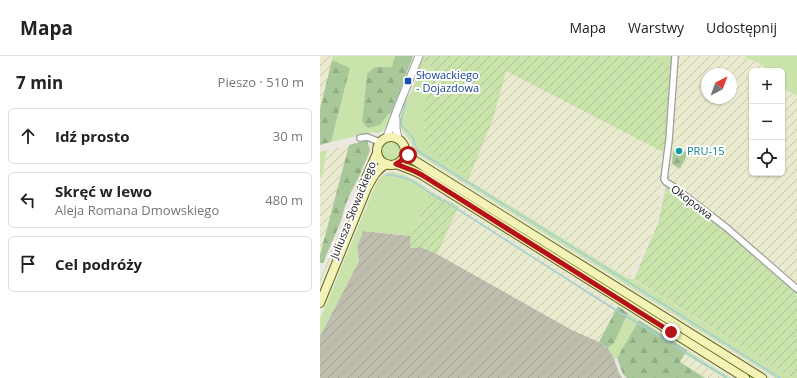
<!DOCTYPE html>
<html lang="pl">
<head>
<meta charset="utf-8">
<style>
	:root { --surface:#fff; --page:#f2f2f2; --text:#222; --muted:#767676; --line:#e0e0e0 }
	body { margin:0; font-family:"Open Sans",sans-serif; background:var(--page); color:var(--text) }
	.controls { position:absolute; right:12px; top:12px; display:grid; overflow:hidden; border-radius:6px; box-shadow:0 1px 3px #0004 }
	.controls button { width:36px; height:36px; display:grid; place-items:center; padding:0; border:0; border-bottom:1px solid var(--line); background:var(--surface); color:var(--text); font:20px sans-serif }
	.compass { position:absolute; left:381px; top:12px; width:36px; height:36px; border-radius:50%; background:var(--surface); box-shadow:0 1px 3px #0004; rotate:41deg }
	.stop { position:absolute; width:12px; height:12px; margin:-9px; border:3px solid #b61119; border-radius:50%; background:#fff }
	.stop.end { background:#b61119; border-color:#fff; box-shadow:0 1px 4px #0008 }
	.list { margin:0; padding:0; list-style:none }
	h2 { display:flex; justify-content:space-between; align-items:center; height:52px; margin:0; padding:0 16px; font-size:17px }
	h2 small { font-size:13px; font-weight:400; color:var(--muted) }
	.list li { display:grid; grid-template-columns:26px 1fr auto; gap:12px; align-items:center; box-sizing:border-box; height:56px; margin:0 8px 8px; padding:0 8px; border:1px solid var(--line); border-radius:6px }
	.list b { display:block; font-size:15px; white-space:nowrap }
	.list p { margin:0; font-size:13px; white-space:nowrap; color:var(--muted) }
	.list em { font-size:13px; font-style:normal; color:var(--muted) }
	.icon { flex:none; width:22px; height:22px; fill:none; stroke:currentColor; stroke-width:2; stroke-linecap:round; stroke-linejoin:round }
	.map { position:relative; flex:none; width:477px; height:322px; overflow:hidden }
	header { display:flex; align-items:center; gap:24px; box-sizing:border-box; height:56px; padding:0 20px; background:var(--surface); border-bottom:1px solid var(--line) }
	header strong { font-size:19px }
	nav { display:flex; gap:22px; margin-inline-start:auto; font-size:14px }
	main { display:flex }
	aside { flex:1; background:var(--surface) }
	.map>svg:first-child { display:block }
</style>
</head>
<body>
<header>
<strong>Mapa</strong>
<nav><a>Mapa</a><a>Warstwy</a><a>Udostępnij</a></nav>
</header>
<main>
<aside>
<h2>7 min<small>Pieszo · 510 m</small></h2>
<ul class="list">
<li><svg class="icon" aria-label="ahead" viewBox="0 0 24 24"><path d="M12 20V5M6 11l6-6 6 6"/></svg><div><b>Idź prosto</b></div><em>30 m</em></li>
<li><svg class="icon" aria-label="left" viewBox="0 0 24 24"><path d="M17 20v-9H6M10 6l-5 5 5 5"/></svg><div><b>Skręć w lewo</b><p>Aleja Romana Dmowskiego</p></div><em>480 m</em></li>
<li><svg class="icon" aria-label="arrive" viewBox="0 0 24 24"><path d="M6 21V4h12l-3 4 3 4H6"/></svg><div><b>Cel podróży</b></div></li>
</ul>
</aside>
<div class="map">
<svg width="477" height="322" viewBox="0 0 477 322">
	<defs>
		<pattern id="construction-furrows" width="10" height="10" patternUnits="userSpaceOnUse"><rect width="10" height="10" fill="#bfbeae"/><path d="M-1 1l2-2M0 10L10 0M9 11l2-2" fill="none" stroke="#a4a395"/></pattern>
		<pattern id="farmland-furrows" width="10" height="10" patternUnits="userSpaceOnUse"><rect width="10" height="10" fill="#e9eace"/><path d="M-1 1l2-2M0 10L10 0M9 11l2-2" fill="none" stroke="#c7c8b0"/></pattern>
		<pattern id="forest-firs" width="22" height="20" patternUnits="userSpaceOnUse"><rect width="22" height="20" fill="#a9c899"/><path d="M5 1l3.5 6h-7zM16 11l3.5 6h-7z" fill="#91ab83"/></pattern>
		<pattern id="garden-furrows" width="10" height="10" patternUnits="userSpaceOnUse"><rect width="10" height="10" fill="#c9e3ab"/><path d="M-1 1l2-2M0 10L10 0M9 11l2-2" fill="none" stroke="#acc293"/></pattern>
	</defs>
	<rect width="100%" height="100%" fill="#ece8e1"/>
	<path fill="url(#construction-furrows)" d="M43,175l48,5 -1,12 11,-1 16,7 135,76 27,12 9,6 5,8 6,17 3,5h-302v-42l39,-75 -2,-14z"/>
	<path fill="url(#farmland-furrows)" fill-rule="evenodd" d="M0,0h13l-13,53z
		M357,0h67l15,7 7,5 1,3h-15v102h30v-86l15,9v190l-55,-49 -76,-59zM387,18h24v24h-24z
		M186,15l159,82 -7,62 -6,18 -23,46 -161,-99 25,-61z
		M29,89l-29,110v-71l7,-34z
		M139,150l159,100 -19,36 -27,-12 -135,-76z
		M365,298l39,24h-19l-25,-16z"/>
	<path fill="#c9e3ab" d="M13,0h62l-3,11h-17l-8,7 -5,48 27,-9 2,1c-2,7 -5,19 -14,19 -2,0 -4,-1 -7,0l-1,2 -3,-1 -35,8 19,-74 -18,-8z
		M333,0h24l-4,10z
		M424,0h53v40l-15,-9v-16h-15l-4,-6z
		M101,5l12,7 -8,27 40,80 3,5 161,99h4l159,99h-17l-359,-225 -2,-2 -3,-9 -10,-13 -2,-7 4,-17 9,-15 5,-13 1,-5z
		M60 95a11 11 0 1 1 22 0a11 11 0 1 1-22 0Z
		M7,94l-5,27h-2v-25z
		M100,104h3l347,218h-4z
		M97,109l339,213h-6l-335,-210z
		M72,116c17,3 26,9 39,19l-20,45 -48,-5 -6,16 2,14 -39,75v-17l55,-133c5,-8 7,-13 17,-14z
		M125,138l8,4 287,180h-4l-284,-179 -7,-3z
		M24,165l1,1 -25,61v-3z
		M308,257l11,7 -22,38 -3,1 -6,-11 6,-5z
		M367,294l44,28h-7l-39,-24z"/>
	<path fill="url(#forest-firs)" d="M75,0h18l-22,58 -2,-1 -9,12 -12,3 -6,-6 5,-48 8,-7h17z
		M12,4l18,8 -19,74 -11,3v-36z
		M47,84l3,10 -1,3 -11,26 -7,13 -6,14 -4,15 -18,42h-3v-8l29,-110z
		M355,93l13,4 -8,16 -8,-5 1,-13z
		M298,250l10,7 -14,30 -6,5 -9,-6z
		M319,264l48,30 -7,12 25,16h-78l-4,-4 -6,-16z"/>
	<path fill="url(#garden-furrows)" d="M104,0h229l20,10 -8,87 -159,-82 -13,48 -25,61 -3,-5 -41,-29 1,-51 8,-27 -12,-7z
		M346,130h3l53,40 75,65v87h-5l-16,-10 -142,-89 24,-56z
		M111,135c9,6 18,10 28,15l-22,48 -16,-7 -11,1 1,-12z"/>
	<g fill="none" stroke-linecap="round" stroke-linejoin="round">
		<path stroke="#a5ced6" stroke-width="1.5" d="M86,46l-4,15 -1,8c4,5 9,8 12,13 2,5 2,9 5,13l212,132 150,95
			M72,57l5,-15
			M66,119c3,0 7,0 10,1 20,2 34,21 52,27l155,99 124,76"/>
		<defs>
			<path id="minor" d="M355,0l-6,84 -5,39 2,3 8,5 53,41 70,61
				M40,82l7,-1 13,5"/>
			<path id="tertiary" d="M76,63v10l2,9
				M67,81l12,-32 20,-49"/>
			<path id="secondary" d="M57 95a14 14 0 1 1 28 0a14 14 0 1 1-28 0Z
				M85,96l7,7 350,219
				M76,108l18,7 8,4 323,203
				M42,131l15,-34
				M0,247l47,-115c5,-9 10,-20 20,-24"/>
		</defs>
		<use href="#minor" stroke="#9f9f9f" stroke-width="8"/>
		<use href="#tertiary" stroke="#9f9f9f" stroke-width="9"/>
		<use href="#secondary" stroke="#62670d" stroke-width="10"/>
		<use href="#minor" stroke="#fff" stroke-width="5.5"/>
		<use href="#tertiary" stroke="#fff" stroke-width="7"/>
		<use href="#secondary" stroke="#f3f3b8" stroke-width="8"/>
	</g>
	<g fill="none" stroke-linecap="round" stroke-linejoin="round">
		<path stroke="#b61119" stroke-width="5" d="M88,99l-3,-3 -3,8 -6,4 18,7 8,4 249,157"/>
	</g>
	<rect fill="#1a4fb4" stroke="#fff" stroke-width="1.5" x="84" y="21" width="8" height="8" rx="2"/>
	<circle fill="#0f9aa8" stroke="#fff" stroke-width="1.5" cx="359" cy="95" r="4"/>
	<g text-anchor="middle" stroke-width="4" stroke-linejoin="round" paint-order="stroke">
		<g font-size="11" fill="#164399" stroke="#fff" text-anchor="start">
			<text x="96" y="23">Słowackiego<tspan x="96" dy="13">- Dojazdowa</tspan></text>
		</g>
		<g font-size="11" fill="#0d838f" stroke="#fff" text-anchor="start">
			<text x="367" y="99">PRU-15</text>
		</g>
		<g font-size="11" fill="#1b1b1b" stroke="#fff">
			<text transform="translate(372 146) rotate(37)" y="4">Okopowa</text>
			<text transform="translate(33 154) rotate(-68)" y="4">Juliusza Słowackiego</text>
		</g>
	</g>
</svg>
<div class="controls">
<button>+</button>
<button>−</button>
<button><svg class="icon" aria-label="locate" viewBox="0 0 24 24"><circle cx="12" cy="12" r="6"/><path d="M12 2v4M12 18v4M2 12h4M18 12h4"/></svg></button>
</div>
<svg class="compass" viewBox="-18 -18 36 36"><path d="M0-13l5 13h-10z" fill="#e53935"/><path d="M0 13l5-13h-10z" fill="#767676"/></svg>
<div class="stop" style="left:88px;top:99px"></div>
<div class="stop end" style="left:351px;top:276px"></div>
</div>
</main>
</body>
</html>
